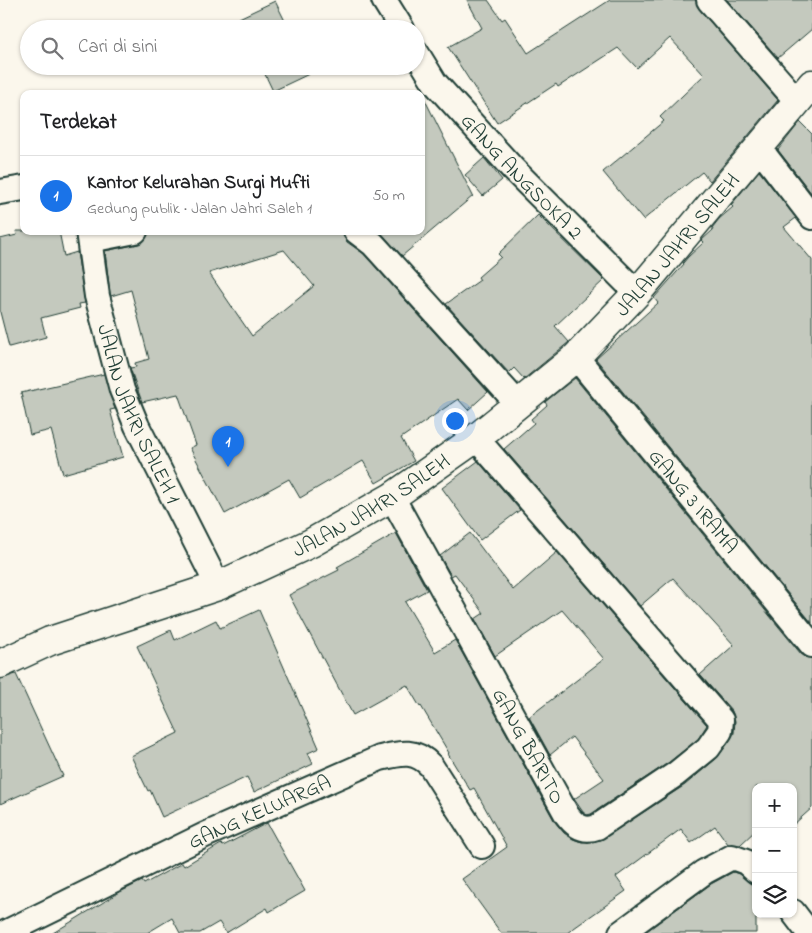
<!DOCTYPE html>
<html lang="id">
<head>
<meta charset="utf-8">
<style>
	:root { --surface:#fff; --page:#f2f2f2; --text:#202124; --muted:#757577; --line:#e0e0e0; --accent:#1a73e8 }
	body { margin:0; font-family:"Indie Flower",sans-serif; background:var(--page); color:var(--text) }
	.controls { position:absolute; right:15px; bottom:15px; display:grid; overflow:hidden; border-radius:10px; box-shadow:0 1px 4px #0004 }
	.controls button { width:45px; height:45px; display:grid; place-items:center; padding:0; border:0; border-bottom:1px solid var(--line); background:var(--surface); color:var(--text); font:25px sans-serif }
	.you { position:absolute; left:454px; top:420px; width:18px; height:18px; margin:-12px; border:4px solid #fff; border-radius:50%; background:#1a73e8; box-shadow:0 0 0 8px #1a73e833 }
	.badge { display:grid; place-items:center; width:32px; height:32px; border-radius:50%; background:var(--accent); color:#fff; font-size:16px; font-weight:700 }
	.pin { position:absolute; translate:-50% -41px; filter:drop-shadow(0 1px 2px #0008) }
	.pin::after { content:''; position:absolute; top:26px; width:18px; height:15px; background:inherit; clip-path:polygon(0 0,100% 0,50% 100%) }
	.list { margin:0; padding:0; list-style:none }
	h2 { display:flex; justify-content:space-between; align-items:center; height:65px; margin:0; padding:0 20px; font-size:21px }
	h2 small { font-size:16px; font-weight:400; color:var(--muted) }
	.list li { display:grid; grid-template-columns:32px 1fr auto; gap:15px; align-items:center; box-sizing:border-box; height:80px; padding:0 20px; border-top:1px solid var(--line) }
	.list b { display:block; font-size:19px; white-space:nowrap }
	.list p { margin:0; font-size:16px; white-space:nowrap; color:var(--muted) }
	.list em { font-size:16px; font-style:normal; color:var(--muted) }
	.icon { flex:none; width:28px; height:28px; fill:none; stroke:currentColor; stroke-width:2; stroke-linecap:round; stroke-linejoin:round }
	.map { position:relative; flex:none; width:812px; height:933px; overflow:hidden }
	.search { position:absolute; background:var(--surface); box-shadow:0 1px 4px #0004; left:20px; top:20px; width:405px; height:55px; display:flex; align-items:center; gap:12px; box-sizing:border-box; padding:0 18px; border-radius:28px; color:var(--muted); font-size:19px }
	.panel { position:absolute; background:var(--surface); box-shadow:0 1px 4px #0004; left:20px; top:90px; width:405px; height:145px; border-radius:10px }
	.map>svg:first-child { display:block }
</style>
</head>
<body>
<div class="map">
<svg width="812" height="933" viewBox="0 0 812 933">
	<rect width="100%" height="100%" fill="#fbf7ec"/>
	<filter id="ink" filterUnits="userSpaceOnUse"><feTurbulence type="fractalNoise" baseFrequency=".02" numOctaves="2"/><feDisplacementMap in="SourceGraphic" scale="10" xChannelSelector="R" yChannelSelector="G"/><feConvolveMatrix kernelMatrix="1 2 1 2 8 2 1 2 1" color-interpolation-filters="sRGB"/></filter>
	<g filter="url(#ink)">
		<path fill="#c4c9be" stroke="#1f3d34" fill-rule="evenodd" d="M467,0h21l14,20 3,-2 23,35 82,-53h86l3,9 79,91 -68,81 -8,-9 -59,48 -40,-48 61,-51 -4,-4 44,-42 -34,-37 -33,30 -19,-20 -60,39 -2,-3 -59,39 -49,-76 34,-19z
			M727,0h85v29l-34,29z
			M275,1l14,28h-47l-5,-10z
			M261,66h46l4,7 -38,18z
			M421,92l52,104 -71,60 -23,-25h42z
			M800,122l12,12v60l-34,-44z
			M484,158l18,22 -19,16 -18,-21z
			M759,171l37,47 -12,9 28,33v363l-216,-264 62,-56 -4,-5 30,-34 -1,-1 5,-6 16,-15 -2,-2 11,-10 -1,-2 7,-9 14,-12 -2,-2z
			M538,215l66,65 -49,46 14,16 -45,37 -10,-11 -5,5 -63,-69 34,-24 -2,-3 23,-20 -3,-3z
			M16,231h43l5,25 13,-4 8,51 -6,1 1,4 -39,10 5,19 -37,10 -9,-35v-73l17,-4z
			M158,231h167v2l3,-2h15l1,6 3,5 17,12 124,138 -20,18 -10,-11 -57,39 13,23 -38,22 -13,-22 -63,37 -11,-19 -64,35 -35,-66 6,-3 -18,-51 -36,8 -12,-34 6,-1 -1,-4 14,-4 -18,-69 -20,6 -1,-3 -5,-42 33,-7 6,-3 4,-7zM284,250l30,36 -62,50 -43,-63z
			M104,374l11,35 -5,1 13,47 -60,17 -12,-44 -21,5 -9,-42z
			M575,378l226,276 6,4h5v150l-19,17v-38h-37v43l-16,15 -12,-1 -13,-18 -24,17 -10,-14 -65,48 10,14 -59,42h-66l-39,-54 45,-32 -33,-59 -4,2 -22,-36 1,-1 -28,-47 -1,1 -13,-22 -54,30 -64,-120 50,-25 -2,-3 59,-34 31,57 -22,12 30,50 20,-12 100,182 9,11 9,6 9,3 19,-2 84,-55 32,-27 14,-19 3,-6 1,-12 -3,-10 -32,-36 34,-30 -61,-67 -33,28 -136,-157 30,-26 -3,-4 16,-14 -2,-3z
			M478,461l42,49 -40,30 -38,-52z
			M470,533l43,57 44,-38 150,173 -9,14 -30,24 -77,51 -4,1 -4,-3 -9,-13 30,-20 -32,-42 -22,18 -21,-38 75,-58 -42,-49 -67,46 -20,-37 9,-6 -29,-39 -4,2 -11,-20z
			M259,610l60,138 -11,5 5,11 -59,28 -7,-15 -85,40 -12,-27 -2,1 -17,-35 47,-23 -41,-87 34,-16 4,10 41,-20 4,8z
			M16,674l47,102 -63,28v-125z
			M267,823l38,68 -36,21 -2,-4 -41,25 -7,-11 -19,11h-20l-8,-15 -25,15h-94l67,-41 22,-11 2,3 38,-21 2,3 37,-22 2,2z
			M733,872l6,2 17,14v45h-112l67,-49z"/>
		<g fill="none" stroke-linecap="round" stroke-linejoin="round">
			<defs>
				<g id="minor">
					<path d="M384,0l18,29"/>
					<path d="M709,0l88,101"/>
					<path id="s1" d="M416,52l19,31 78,86 124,124"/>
					<path d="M759,148l53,69"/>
					<path d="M0,192l24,-4"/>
					<path id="s2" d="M88,231l9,65 25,94 15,36 81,160"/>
					<path d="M356,231l17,13 145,160"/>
					<path d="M90,240l45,-9"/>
					<path id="s3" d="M576,357l236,288"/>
					<path id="s4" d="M392,497l175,318c8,11 17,17 30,12l79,-53 32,-26 12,-17 1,-11 -245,-282"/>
					<path d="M793,912l16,21"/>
					<path id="s5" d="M5,933l200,-98 175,-77c21,-5 35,-9 51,8l51,80"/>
					<path d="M621,933l83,-61 28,-15 14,5 10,9"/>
				</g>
				<g id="tertiary">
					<path id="s6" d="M0,664l50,-23 168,-55 93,-43 81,-46 84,-59 100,-81 61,-64 175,-209"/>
				</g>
			</defs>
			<use href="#minor" stroke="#1f3d34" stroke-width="28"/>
			<use href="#tertiary" stroke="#1f3d34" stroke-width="31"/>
			<use href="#minor" stroke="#fbf7ec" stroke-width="24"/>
			<use href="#tertiary" stroke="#fbf7ec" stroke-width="28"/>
		</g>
	</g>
	<g text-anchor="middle" stroke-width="5" stroke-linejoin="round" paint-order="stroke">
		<g font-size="21" fill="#1f3d34" stroke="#fbf7ec">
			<text dy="7" stroke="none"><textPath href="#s1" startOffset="164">GANG ANGSOKA 2</textPath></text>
			<text dy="7" stroke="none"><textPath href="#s6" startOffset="810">JALAN JAHRI SALEH</textPath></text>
			<text dy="7" stroke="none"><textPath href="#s2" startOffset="191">JALAN JAHRI SALEH 1</textPath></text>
			<text dy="7" stroke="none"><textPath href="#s3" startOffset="186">GANG 3 IRAMA</textPath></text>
			<text dy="7" stroke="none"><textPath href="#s6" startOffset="405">JALAN JAHRI SALEH</textPath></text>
			<text dy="7" stroke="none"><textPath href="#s4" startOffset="284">GANG BARITO</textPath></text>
			<text dy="7" stroke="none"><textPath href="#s5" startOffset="282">GANG KELUARGA</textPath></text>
		</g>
	</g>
</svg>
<div class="controls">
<button>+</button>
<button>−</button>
<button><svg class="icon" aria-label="layers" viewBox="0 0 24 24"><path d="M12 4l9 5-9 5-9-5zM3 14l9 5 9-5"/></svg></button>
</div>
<div class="you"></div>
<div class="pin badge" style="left:228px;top:467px">1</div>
<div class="search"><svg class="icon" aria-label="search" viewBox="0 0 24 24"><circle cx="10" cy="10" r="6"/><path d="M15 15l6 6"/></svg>Cari di sini</div>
<section class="panel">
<h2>Terdekat<small></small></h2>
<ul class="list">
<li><span class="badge">1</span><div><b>Kantor Kelurahan Surgi Mufti</b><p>Gedung publik · Jalan Jahri Saleh 1</p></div><em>50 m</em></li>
</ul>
</section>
</div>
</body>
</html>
